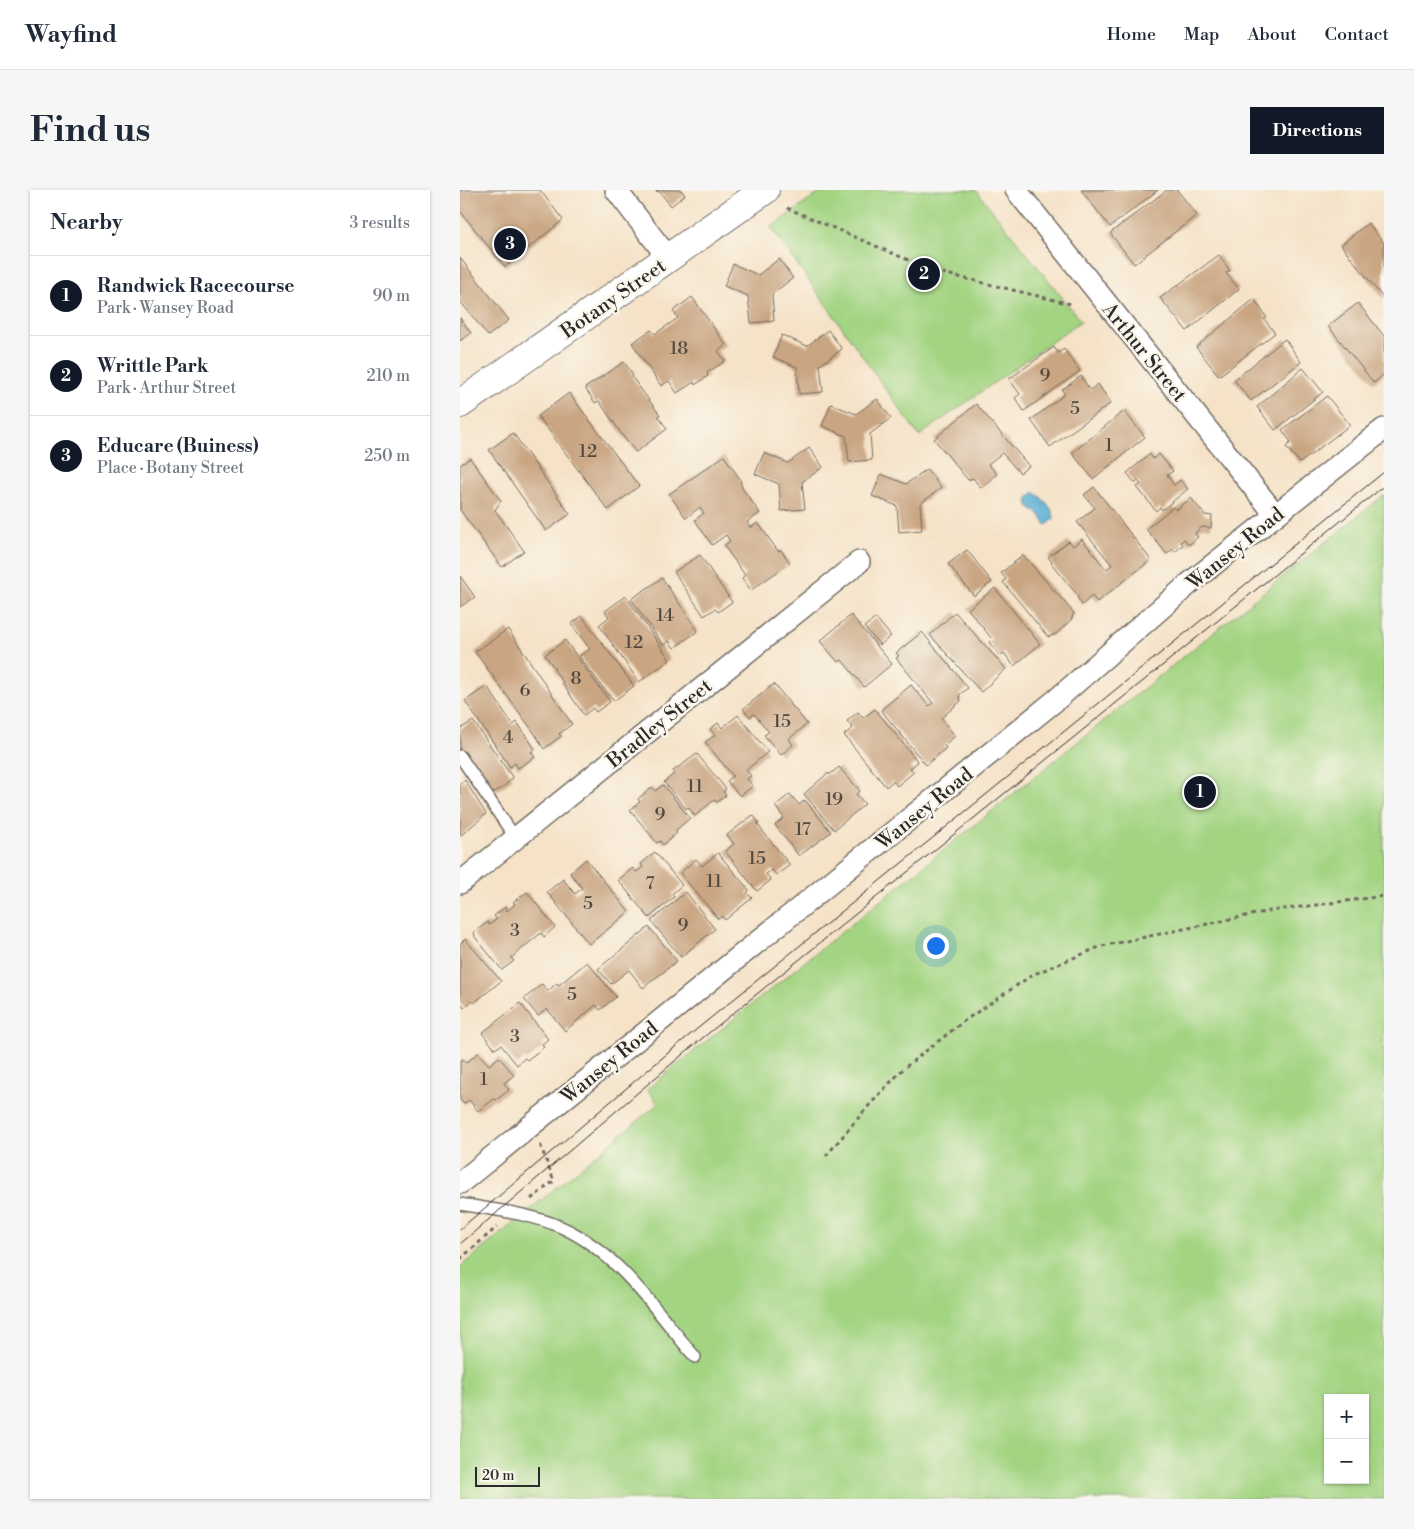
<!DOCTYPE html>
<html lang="en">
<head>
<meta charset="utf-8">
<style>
	:root { --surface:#fff; --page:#f6f6f7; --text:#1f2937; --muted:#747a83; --line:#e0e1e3; --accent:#111827 }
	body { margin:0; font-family:"Libre Bodoni",serif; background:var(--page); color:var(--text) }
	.controls { position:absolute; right:15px; bottom:15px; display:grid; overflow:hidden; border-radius:0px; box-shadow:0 1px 4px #0004 }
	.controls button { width:45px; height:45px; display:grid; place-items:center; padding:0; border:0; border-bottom:1px solid var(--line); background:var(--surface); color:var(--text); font:25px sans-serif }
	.scale { position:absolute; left:15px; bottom:12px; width:65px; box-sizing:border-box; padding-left:5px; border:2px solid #2b2b2b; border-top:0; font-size:14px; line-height:18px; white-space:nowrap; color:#2b2b2b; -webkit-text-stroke:4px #fbf7ec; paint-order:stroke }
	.you { position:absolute; left:475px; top:755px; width:18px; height:18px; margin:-12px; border:4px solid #fff; border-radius:50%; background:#1a73e8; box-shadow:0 0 0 8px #1a73e833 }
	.badge { display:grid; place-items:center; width:32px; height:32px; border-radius:50%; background:var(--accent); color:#fff; font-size:16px; font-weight:700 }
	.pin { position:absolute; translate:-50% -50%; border:2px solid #fff; box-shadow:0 1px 5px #0006 }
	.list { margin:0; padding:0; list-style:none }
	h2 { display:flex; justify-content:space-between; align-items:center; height:65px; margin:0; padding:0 20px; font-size:21px }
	h2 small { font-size:16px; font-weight:400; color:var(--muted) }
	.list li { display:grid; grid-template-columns:32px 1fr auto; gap:15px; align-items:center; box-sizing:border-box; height:80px; padding:0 20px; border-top:1px solid var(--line) }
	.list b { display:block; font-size:19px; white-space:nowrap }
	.list p { margin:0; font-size:16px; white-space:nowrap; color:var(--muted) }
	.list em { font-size:16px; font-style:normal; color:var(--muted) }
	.map { position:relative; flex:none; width:924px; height:1309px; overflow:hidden; border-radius:0px }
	header { display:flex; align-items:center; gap:30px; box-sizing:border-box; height:70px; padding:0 25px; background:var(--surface); border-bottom:1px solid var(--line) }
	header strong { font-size:24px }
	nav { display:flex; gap:28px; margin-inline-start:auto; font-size:18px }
	.intro { display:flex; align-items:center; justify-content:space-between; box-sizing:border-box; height:120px; padding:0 30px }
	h1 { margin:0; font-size:35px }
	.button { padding:12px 22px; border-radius:0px; background:var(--accent); color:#fff; font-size:18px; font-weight:700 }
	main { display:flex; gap:30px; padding:0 30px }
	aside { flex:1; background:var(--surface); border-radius:0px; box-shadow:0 1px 4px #0004 }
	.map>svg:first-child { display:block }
</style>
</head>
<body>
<header>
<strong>Wayfind</strong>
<nav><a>Home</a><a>Map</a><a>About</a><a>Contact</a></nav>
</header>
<div class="intro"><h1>Find us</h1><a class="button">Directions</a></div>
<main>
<aside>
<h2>Nearby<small>3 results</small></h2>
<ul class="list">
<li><span class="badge">1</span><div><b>Randwick Racecourse</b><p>Park · Wansey Road</p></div><em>90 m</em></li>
<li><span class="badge">2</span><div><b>Writtle Park</b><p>Park · Arthur Street</p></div><em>210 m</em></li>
<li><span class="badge">3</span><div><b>Educare (Buiness)</b><p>Place · Botany Street</p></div><em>250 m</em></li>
</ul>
</aside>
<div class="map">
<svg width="924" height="1309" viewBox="0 0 924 1309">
	<rect width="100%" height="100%" fill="#fbf7ec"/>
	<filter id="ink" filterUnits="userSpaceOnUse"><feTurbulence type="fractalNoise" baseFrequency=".02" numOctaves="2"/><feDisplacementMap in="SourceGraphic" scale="10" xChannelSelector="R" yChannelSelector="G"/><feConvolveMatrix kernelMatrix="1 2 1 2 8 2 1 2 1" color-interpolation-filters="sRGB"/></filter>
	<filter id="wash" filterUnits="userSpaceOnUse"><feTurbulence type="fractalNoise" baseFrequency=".0096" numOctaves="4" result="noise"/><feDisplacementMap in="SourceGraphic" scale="20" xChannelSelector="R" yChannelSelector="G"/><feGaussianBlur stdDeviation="1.12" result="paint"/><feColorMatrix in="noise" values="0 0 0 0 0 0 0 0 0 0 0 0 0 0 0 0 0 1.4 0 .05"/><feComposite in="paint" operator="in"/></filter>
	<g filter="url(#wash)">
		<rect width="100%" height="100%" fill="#f5e2c7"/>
		<path fill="#a3d482" stroke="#678056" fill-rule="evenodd" d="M364,0h152l105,131 -162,115 -148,-209z
			M924,305v1004h-924v-232l198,-163 -11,-15zM868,1208h37v82h-37z"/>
		<path fill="#55abd2" stroke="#406b7e" d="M574,302c9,6 20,16 20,27l-7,6 -3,-2 -4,-8 -12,-9 -1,-7z"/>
		<g id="blocks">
			<path fill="#c9a582" d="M0,0h80l23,30 -58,47 -45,-56z
				M195,0h26l4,5 -14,11 -12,-15 -2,1z
				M621,0h77l-48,37z
				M707,0h10l20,25 -63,49 -24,-31z
				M908,33l16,20v56l-43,-54z
				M759,65l11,16 -4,2 13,16 -52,42 -27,-33z
				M0,68l49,62 -21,16 -28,-35z
				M319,69l14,19 -21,16 2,27 -23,2 -3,-27 -24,-10 9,-22 25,11z
				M232,107l34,48 -8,6 7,10 -18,12 1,3 -13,9 -1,-3 -17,11 -8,-12 -8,5 -29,-43 19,-13 4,4 23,-16 -5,-7z
				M794,109l13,19 -3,1 11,14 -56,43 -23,-29z
				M898,113l26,33v38l-10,9 -46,-57z
				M0,128l11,15 -11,8z
				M368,140l14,19 -22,16 3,27 -24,2 -2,-27 -24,-10 9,-22 25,11z
				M825,149l16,23 -50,39 -17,-21z
				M594,157l4,6 6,-4 16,22 -56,40 -9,-13 5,-4 -11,-15z
				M164,172l9,13 -1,2 28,38 -2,1 9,13 -31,23 -11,-13 -26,-38 -4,2 -10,-15z
				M843,178l20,24 -48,38 -18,-23z
				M621,186l9,14 8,-6 13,19 -61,44 -19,-27 34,-26 -3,-4z
				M109,203l70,93 -31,24 -70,-94z
				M867,206l23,29 -50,38 -14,-16 5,-5 -9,-12z
				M417,209l14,19 -21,16 2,26 -23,2 -3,-26 -24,-10 9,-22 25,10z
				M516,214l53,62 -9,7 -18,-20 -14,11 9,10 -16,14 -8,-10 -5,2 -34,-41z
				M664,221l21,26 -52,42 -21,-26z
				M53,243l57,81 -24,17 -57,-81z
				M349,258l14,19 -21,15 3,27 -24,2 -2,-27 -24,-10 9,-21 24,10z
				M690,264l3,5 6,-5 14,17 -6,4 7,10 6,-5 8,9 -26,21 -2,-3 -4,4 -19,-24 4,-3 -3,-3 -3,2 -8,-10z
				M264,266l16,23 2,9 18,25 -13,9 3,6 8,-5 20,28 3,-1 9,13 -39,27 -9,-12 3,-3 -21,-29 6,-5 -4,-6 -14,10 -17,-25 9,-7 -4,-6 -14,11 -17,-24z
				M10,268l31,43 -6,9 29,41 -22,16 -42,-57v-45z
				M467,279l14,19 -21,16 2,26 -23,2 -2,-26 -25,-10 9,-22 25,10z
				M634,297l57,73 -54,42 -5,-6 -10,9 -5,-8 1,-1 -27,-33 1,-1 -4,-5 21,-16 4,5 9,-7 24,30 6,-4 -35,-43 18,-14 -11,-13z
				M731,308l14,17 7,1 -1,12 -9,-1 -7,6 3,4 -9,8 -5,-6 -3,3 2,3 -8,7 -2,-3 -6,5 -21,-25 27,-22 3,3z
				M507,360l25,32 -18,14 -26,-32z
				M240,365l32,47 -14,10 -3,-3 -11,7 -30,-44z
				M563,365l51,58 -3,7 -15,14 -8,3 -45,-55 3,-3 -5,-6z
				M0,386l15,21 -15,10z
				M202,388l36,53 -24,17 -5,-7 -6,4 -32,-46z
				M535,398l45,56 -26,22 -10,-13 -4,3 -11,-14 3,-3 -24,-30z
				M166,406l44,64 -31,22 -40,-57 10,-8 -4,-6z
				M495,422l51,57 -25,23 -51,-57z
				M391,425l41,49 -28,23 -22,-27 -4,2 -18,-21z
				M122,426l52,70 -20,15 -5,-5 -30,-40 11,-7 -19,-25z
				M416,428l15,18 -11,9 -16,-18z
				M48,439l64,95 -13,10 2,2 -17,13 -9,-15 -60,-82z
				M462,442l46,56 -9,7 2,6 -20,17 14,18 -11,9 2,3 -20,17 -45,-55 30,-25 18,21 4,-3 -37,-45 3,-2 -3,-3z
				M105,450l45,62 -14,10 -3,-4 -9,7 -22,-32 1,-1 -9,-12 1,-1 -10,-14z
				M314,494l33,40 -18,15 4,6 -12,10 -17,-20 5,-3 -15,-18 -4,3 -7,-8z
				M27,496l26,39 4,-3 18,27 -4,3 4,5 -17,11 -3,-5 -5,4 -45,-66z
				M415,519l43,53 -8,6 4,4 -17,14 -4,-5 -7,6 -42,-52 9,-7 -6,-7 11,-9 5,6z
				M278,525l30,37 -22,18 5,6 -4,3 6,7 -13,10 -13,-15 6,-5 -28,-34 10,-7 -5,-6 8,-6 4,5z
				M13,531l40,57 -11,10 -12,6 -30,-44v-21z
				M237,564l29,35 -3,3 3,3 -9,7 -3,-2 -19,16 -7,-9 -2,2 -22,-27 10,-8 -1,-3z
				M379,577l21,24 -4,3 9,10 -31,26 -30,-36 24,-21 1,2z
				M5,590l21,34 -26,22v-52z
				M203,595l27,33 -15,13 2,2 -14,12 -3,-4 -3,2 -27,-33 10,-8 -2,-3 14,-12 3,4z
				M330,604l9,11 6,-5 26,32 -32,24 -24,-31 9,-7 -9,-12z
				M293,625l6,8 -2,1 33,41 -14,10 -4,-5 -6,4 5,6 -14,11 -32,-40 9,-7 -7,-9z
				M195,662l27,33 -10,9 2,3 -25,21 -31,-38 15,-12 3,4 7,-5 -2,-3z
				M258,663l31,37 -2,3 5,5 -27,22 -3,-4 -4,3 -38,-46 16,-14 6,7z
				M126,669l43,53 -40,32 -42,-52 16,-13 12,15 7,-6 -12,-15z
				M67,702l28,35 -11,10 -3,-4 -30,25 3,3 -12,9 -27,-33 -1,-5 14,-10 1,3 8,-6 -3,-3 11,-9 2,4 8,-7 -2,-2z
				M226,702l29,37 -34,28 -30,-36z
				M189,737l28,34 -34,27 -14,-18 -18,14 -13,-15z
				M5,749l36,42 -27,22 -2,-2 -8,7 -4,-5v-59z
				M127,772l29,35 -16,13 -4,-5 -31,26 -18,-22 -9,7 -14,-17 18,-15 6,7 9,-8 2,2z
				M60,813l28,36 -6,5 2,3 -17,13 -2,-2 -8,7 -16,-20 -6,4 -13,-16z
				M18,863l11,12 10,-8 15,18 -10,8 5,7 -13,10 -2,-1 -16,12 -9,-11 -5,4 -4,-4v-39l3,-2 3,4z"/>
		</g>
	</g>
	<g filter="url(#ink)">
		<use href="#blocks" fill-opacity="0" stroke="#726b62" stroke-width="1"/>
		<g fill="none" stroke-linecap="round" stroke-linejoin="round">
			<defs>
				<path id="lane" d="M0,566l56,83
					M0,1014c34,6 69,9 101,23 57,25 95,84 134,130"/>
				<path id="street" d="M156,0l53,69
					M556,0l259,324
					M0,693l399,-321
					M0,993l596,-483 134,-117 194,-154"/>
				<path id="secondary" d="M0,214l305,-214"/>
			</defs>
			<use href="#lane" stroke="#726b62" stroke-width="14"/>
			<use href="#street" stroke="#726b62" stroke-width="24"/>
			<use href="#secondary" stroke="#726b62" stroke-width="30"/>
			<path stroke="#726b62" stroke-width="3" stroke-dasharray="4 4" stroke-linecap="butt" d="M327,18l147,63 137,33 2,2
				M366,966l38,-45 39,-42 61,-48 68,-46 70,-29 168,-35 114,-15
				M71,1009l23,-18 -14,-37
				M0,1069l37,-32"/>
			<use href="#lane" stroke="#fff" stroke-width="11"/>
			<use href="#street" stroke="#fff" stroke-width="21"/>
			<use href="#secondary" stroke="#fff" stroke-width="28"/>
			<path stroke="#2b2b2b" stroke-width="1" d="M0,1039l221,-187 703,-570
				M0,1054l229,-195 695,-563"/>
		</g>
	</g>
	<g text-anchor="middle" stroke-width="5" stroke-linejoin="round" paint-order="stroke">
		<g font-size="18" fill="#524a41">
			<text x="219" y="164">18</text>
			<text x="585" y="191">9</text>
			<text x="615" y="224">5</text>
			<text x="649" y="261">1</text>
			<text x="128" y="267">12</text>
			<text x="205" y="431">14</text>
			<text x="174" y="458">12</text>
			<text x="116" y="494">8</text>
			<text x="65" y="506">6</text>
			<text x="322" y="537">15</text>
			<text x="48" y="553">4</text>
			<text x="235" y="602">11</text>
			<text x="374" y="615">19</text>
			<text x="200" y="630">9</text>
			<text x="343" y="645">17</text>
			<text x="297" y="674">15</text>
			<text x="254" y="697">11</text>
			<text x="190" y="699">7</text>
			<text x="128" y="719">5</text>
			<text x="223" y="741">9</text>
			<text x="55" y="746">3</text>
			<text x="112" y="810">5</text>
			<text x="55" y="852">3</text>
			<text x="24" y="895">1</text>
		</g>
		<g font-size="20" fill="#2b2b2b" stroke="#fbf7ec">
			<text transform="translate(153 108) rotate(-35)" y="7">Botany Street</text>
			<text transform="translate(685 162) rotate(51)" y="7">Arthur Street</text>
			<text transform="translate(775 358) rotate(-39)" y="7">Wansey Road</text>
			<text transform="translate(199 533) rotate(-39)" y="7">Bradley Street</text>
			<text transform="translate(464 618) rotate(-39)" y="7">Wansey Road</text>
			<text transform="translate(149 872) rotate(-39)" y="7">Wansey Road</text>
		</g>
	</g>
</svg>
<div class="controls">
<button>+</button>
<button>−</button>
</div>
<div class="scale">20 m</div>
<div class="you"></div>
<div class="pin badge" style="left:740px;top:602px">1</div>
<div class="pin badge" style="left:464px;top:84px">2</div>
<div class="pin badge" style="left:50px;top:54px">3</div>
</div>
</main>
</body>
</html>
